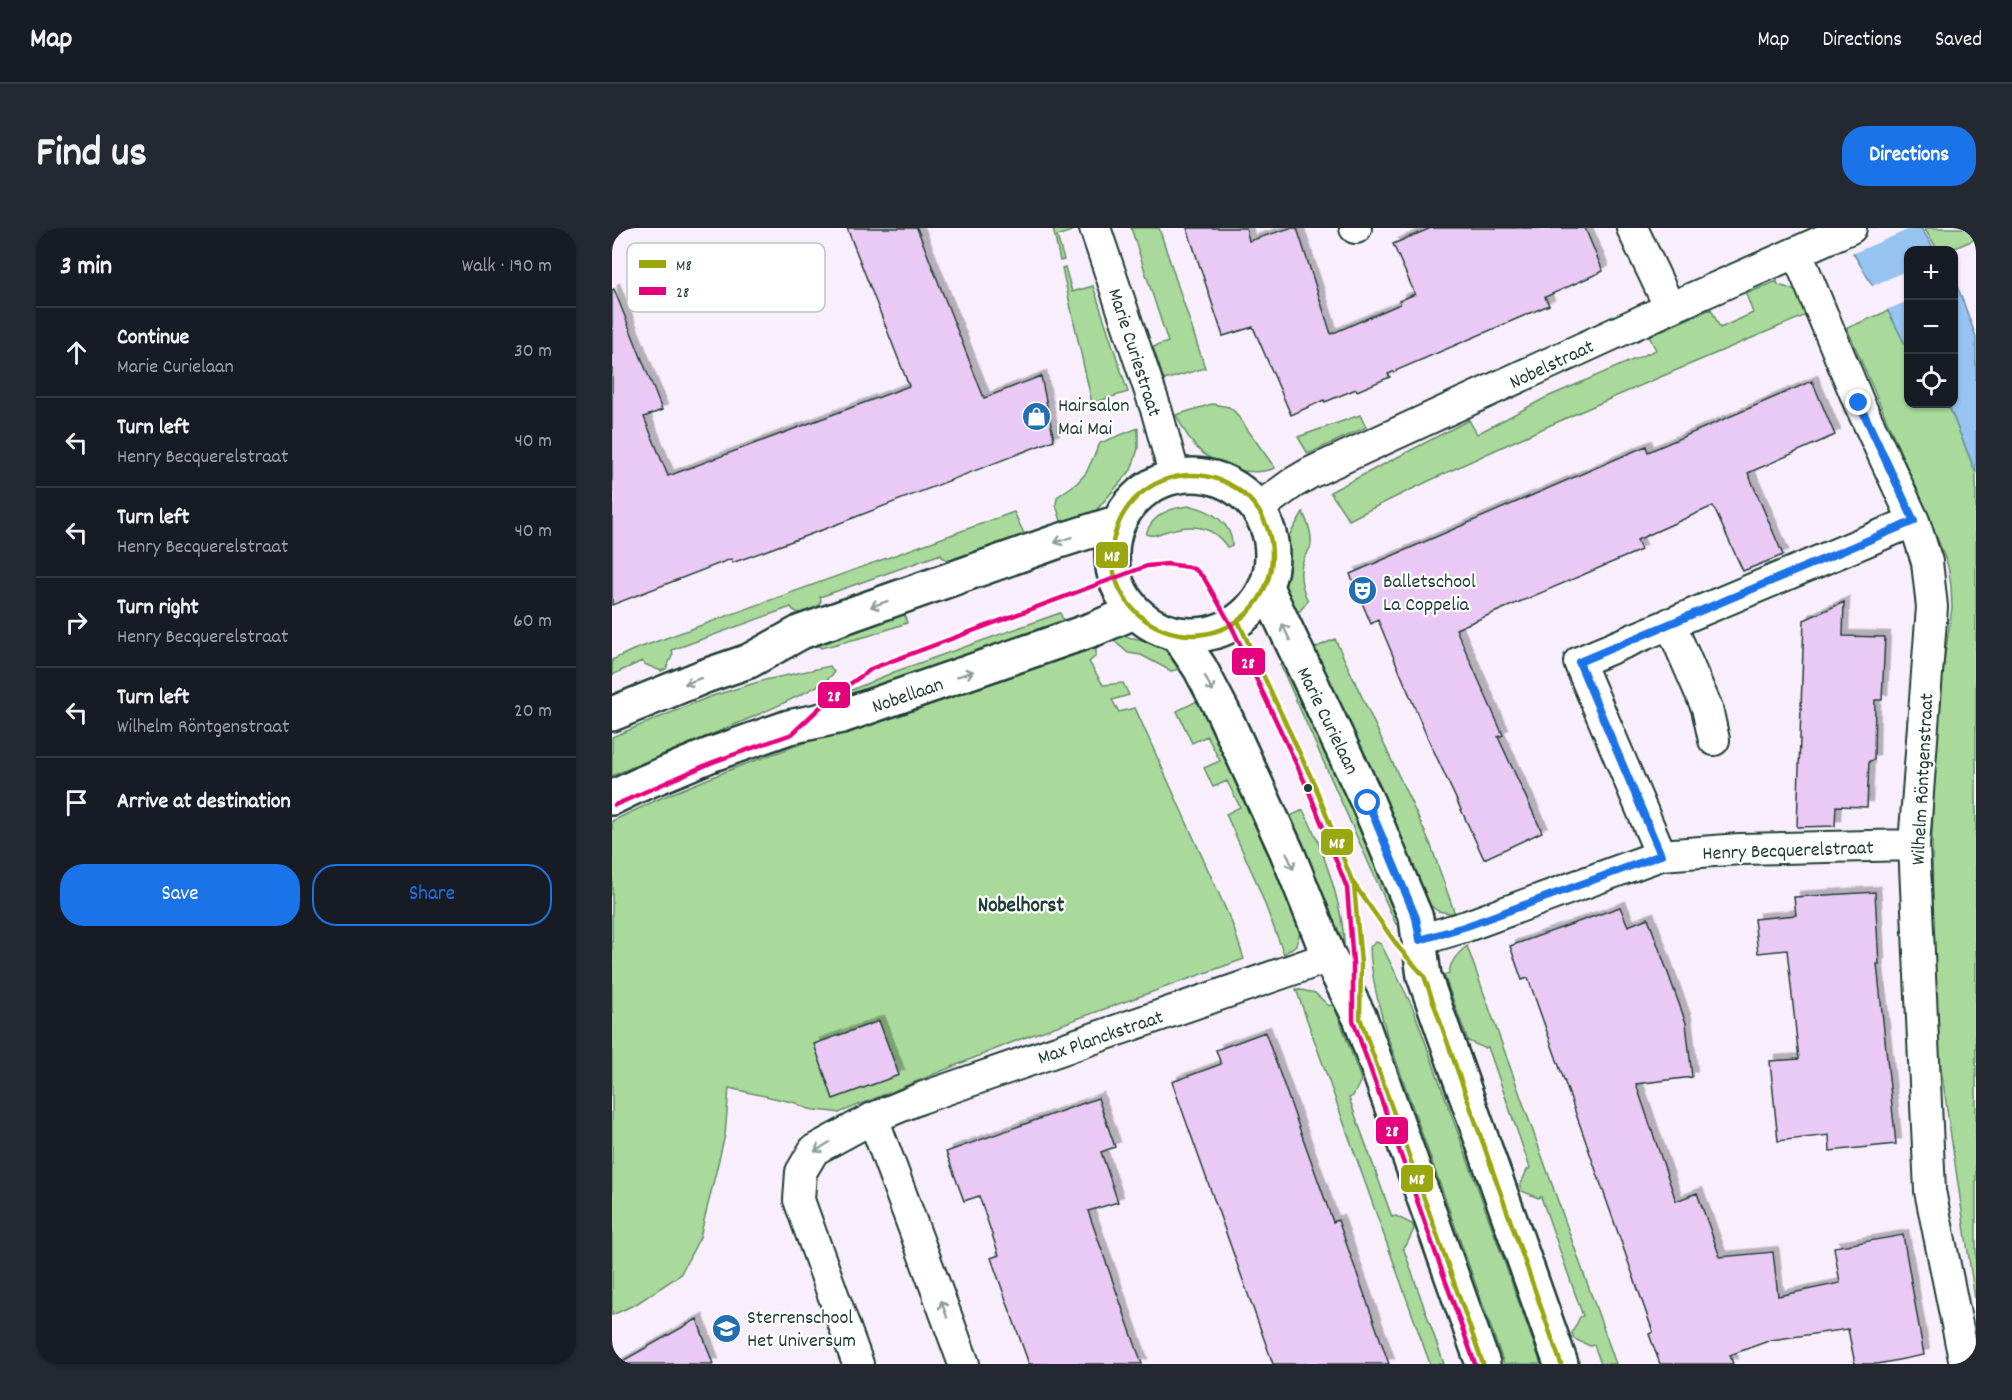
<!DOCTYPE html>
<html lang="en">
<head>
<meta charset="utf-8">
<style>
	:root { --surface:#171b24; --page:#242831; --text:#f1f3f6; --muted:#9ea1a6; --line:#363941; --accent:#1a73e8 }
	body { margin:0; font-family:Dekko,sans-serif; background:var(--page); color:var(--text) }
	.controls { position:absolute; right:18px; top:18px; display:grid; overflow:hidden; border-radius:12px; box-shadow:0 2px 4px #0004 }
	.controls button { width:54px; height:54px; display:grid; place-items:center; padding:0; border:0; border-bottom:2px solid var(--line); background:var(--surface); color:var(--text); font:30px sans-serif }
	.stop { position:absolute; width:18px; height:18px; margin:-14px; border:4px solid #1a73e8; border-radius:50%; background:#fff }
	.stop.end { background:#1a73e8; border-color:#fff; box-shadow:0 2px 6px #0008 }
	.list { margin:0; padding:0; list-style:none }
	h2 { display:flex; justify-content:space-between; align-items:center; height:78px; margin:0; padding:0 24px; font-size:26px }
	h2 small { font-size:20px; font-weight:400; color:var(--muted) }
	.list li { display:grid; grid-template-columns:39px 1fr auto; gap:18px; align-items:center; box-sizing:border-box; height:90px; padding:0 24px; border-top:2px solid var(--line) }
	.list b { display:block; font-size:22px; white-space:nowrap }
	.list p { margin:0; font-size:20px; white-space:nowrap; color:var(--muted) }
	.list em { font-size:20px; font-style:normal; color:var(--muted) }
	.actions { display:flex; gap:12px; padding:18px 24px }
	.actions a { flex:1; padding:14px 0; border:2px solid var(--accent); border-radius:24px; text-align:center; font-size:21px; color:var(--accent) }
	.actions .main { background:var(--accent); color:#fff }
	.icon { flex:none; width:33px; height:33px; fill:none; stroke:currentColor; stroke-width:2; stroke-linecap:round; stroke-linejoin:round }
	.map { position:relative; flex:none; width:1364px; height:1136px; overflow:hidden; border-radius:24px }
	header { display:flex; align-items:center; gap:36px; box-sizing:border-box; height:84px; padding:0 30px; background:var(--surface); border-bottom:2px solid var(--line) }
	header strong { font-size:28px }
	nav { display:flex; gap:33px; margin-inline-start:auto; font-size:21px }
	.intro { display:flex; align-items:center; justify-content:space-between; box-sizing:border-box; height:144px; padding:0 36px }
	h1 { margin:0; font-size:42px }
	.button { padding:15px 27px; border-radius:24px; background:var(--accent); color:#fff; font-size:21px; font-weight:700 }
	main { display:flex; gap:36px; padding:0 36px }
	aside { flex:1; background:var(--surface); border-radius:24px; box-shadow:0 2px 4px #0004 }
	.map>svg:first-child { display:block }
</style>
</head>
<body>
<header>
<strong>Map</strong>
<nav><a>Map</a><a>Directions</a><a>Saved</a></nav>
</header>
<div class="intro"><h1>Find us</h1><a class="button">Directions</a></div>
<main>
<aside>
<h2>3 min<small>Walk · 190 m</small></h2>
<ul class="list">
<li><svg class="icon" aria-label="ahead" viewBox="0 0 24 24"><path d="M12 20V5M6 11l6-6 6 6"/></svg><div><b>Continue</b><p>Marie Curielaan</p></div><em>30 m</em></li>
<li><svg class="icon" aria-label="left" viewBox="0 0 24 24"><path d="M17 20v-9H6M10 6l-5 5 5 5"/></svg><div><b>Turn left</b><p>Henry Becquerelstraat</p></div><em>40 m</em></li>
<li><svg class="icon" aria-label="left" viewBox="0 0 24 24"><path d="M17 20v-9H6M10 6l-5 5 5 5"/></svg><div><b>Turn left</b><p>Henry Becquerelstraat</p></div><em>40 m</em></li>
<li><svg class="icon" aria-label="right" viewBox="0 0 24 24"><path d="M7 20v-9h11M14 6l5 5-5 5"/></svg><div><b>Turn right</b><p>Henry Becquerelstraat</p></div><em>60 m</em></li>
<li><svg class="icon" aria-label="left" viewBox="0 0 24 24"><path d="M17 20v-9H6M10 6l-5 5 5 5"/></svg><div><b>Turn left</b><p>Wilhelm Röntgenstraat</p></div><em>20 m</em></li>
<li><svg class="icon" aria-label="arrive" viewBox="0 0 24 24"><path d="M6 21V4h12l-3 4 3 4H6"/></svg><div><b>Arrive at destination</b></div></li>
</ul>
<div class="actions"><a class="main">Save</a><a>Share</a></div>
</aside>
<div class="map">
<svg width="1364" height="1136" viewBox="0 0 1364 1136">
	<defs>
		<filter id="shadow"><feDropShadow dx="5.5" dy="-5.5" stdDeviation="0" flood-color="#0004"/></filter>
	</defs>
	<rect width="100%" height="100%" fill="#f9effc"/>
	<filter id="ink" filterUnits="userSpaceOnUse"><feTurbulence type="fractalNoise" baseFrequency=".0167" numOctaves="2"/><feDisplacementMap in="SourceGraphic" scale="12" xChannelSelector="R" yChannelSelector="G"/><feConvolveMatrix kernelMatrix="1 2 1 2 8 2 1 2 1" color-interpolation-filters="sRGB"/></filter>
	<g filter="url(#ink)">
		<path fill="#a9da9b" stroke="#648c68" stroke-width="1.5" d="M441,0h21v2l-17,6 7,24 -4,1z
			M519,0h28l46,140 -41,12 -11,-33 15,-5z
			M1312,0h52v11l-26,11h-12z
			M453,39l7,25 21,-6 35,106 -36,11 -30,-135z
			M1165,53l1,4c21,5 23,10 33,28 -156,66 -311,131 -462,207l-19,-28 139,-72 8,14 68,-36 111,-48 -7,-14 62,-27 9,19 33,-15 -7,-19z
			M1276,83l20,39v54h40l28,69v833l-38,-258 -5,-120 -1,-93 6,-134 14,-93 -1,-22 -3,-20 -13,-34 -88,-204z
			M600,176l17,3 6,5 40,56c-24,10 -60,-2 -78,-20 -9,-9 -15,-22 -21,-33z
			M748,187l6,12 -58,27 -10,-17z
			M526,200v21l-7,21 -39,45 -29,12 -7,-22 1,-8 20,-14 9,-10 14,-30z
			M579,278c20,4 42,18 41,40l-5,1c-16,-24 -39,-23 -63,-15 -7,2 -11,5 -18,2 6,-20 26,-27 45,-28z
			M402,284l13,28 -69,25 -16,-8 -1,-3 -121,43 1,4 -8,15 -4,2 -16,-8 -2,-3 -119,43 1,4 -7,15 -5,2 -17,-7 -2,-3 -30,14v-15l21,-10z
			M691,284c4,10 9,20 8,32 0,5 -4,8 -6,12 -8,16 -4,31 3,45l-8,10 -8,4 -10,-27 2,-30 1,-12 5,-12z
			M292,384l3,11 -39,13 -47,12 -4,-3 -3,-7z
			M448,385l7,15 -230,74 3,-7 54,-23z
			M504,407c25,3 50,11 67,29l-4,5 -8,2 -30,-16 -13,-2 -15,-13z
			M723,411l95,204 25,71 -17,-3 -16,-12 -114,-248z
			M481,412l3,7v9l-7,6 14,23 20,-2 6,12 -17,5 7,12 16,-4 97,215 12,36 -226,81 -179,73c-16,-4 -29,0 -43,-10l-67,-15 -4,47 -25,102 -20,38 -44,29 -24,11v-494l49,-23 76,-31z
			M679,431l115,265h-10l-2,-4 -114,-256z
			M218,438l4,6c-6,20 -192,89 -222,104v-39l97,-40 56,-17z
			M591,470l20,42 78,189 -5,16 -12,9 -28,-73 -30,-67 14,-7 -13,-26 -14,6 -9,-19 16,-7 -13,-25 -15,7 -15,-32z
			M691,582c18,32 40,97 41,133l-9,6 -53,-129z
			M764,714l5,2 32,64 128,356h-37l-117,-329c-8,-29 -16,-58 -17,-88z
			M855,718l149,418h-15l-7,-19 -4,1 -16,-7 -2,-6 8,-16 3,-1 -42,-119 -3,1 -16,-7 -2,-5 7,-16 3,-2 -42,-121 -4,1 -16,-7 -24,-66 5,-2c1,-12 9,-20 18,-27z
			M684,761l19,4 14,13 5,-2 27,76 -8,16 -4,2 43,119 4,-1 16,8 2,5 -8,17 -3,1 41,117h-14z"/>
		<path fill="#96c3f0" stroke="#668da5" stroke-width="1.5" d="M1238,0h71l14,22h-27v100l-20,-39 -35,-58 6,-4z
			M1342,53l6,12 16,44v136l-28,-69h6z"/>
		<path fill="#f9effc" d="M1235,0h65l-58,25 -2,-3 3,-2z
			M1296,42v31l-24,10 -14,-24z"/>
		<path fill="#eac9f5" stroke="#1f3d34" stroke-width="1.5" filter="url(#shadow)" d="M235,0h70l67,170 57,-22 13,64 -232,90 -90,33 -1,-4 -119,46v-315l2,-1 48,121 -18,7 24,59 241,-90z
			M575,0h59l3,13 41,-13h7l34,106 69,-30 -1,-3 16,-7 -22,-50 38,-16h154l18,43 -58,26 4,8 -161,69 2,3 -33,14 -1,-2 -31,13 -1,-2 -33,15 -38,-88 -30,9z
			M1200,153l23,54 -87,38 35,82 -40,16 -30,-65 -76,34 4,10 -185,79 47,106 -5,2 44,95 -58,27 -59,-127 -47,-112 -7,4 -21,-50 296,-128 2,6z
			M1232,374l-1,34 42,1 -3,63h-7l-1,60 -5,1 -2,46 -31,-1 -1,20 -38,1 7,-207z
			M1263,664l4,72h-2l19,180 -66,7 -1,-16 -51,6 -8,-80 29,-2 -12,-109 -29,3 -4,-34 42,-4 -2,-18z
			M1008,679l8,19 20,-8 38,105 6,54 -56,7 40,117 21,-8 23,64 53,-5 5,44 62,-13 -6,-36 69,-12 21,120 -46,9h-23l-7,-35 -77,11 -41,15 3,9h-73l-11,-30 4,-2 -125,-354 -6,2 -12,-34z
			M267,793l20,54 -66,24 -19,-55z
			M653,804l68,190 5,-2 51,144h-116l-101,-282 49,-18 -5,-14z
			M486,870l17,49 -14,5 17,50 -30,9 54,153h-113l-38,-106 8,-3 -20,-59 -15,5 -18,-49z
			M85,1091l16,45h-96z"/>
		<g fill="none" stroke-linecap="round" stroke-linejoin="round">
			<defs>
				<path id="street" d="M483,0l62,184 18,65
					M743,0h1
					M1020,0l38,80
					M1185,25l62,150 55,118 13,41 5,45 -18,238 16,346 35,173
					M645,281l36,-26 17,-10 360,-165 181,-80
					M1058,395l37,85 7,32
					M1049,627l-82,-193 335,-141
					M808,712l47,-14 194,-71 79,-6 174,-4
					M261,890l91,246
					M246,1136l-59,-164 2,-28 13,-22 59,-32 48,-20 408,-141"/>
				<path id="secondary" d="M500 327a80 80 0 1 1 160 0a80 80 0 1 1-160 0Z
					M654,359l102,216 48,115 8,58 137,388
					M565,406l23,34 23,44 64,140 42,105 31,61 123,346
					M0,486l93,-38 44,-15 52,-29 255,-90 63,-20
					M0,570l31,-15 67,-28 79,-28 53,-11 252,-87 40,-17"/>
			</defs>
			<use href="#street" stroke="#1f3d34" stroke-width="34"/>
			<use href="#secondary" stroke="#1f3d34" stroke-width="38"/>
			<use href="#street" stroke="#fff" stroke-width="30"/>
			<use href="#secondary" stroke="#fff" stroke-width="33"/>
			<defs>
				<path id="bus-1" d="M500 327a80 80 0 1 1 160 0a80 80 0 1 1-160 0Z
					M626,393l77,165 39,100 7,77 -1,55 123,346
					M740,653l47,67 25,28 137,388"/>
				<path id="bus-2" d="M3,577l98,-43 79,-28 39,-37 42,-29 274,-102 20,-2 22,3 7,3 8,8 27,47 77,164 39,99 6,75v57l122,344"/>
			</defs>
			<use href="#bus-1" stroke="#fff" stroke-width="9"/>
			<use href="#bus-2" stroke="#fff" stroke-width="9"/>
			<use href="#bus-1" stroke="#99a710" stroke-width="4.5"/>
			<use href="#bus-2" stroke="#e5007d" stroke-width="4.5"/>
		</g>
		<defs><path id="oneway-shaft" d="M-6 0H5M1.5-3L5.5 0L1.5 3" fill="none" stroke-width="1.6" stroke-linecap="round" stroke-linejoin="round" transform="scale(1.5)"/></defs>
		<g stroke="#8f9e9a">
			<use href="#oneway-shaft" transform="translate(451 312) rotate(162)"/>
			<use href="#oneway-shaft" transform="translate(267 376) rotate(161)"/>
			<use href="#oneway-shaft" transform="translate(674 404) rotate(-115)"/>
			<use href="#oneway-shaft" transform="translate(353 446) rotate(-19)"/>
			<use href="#oneway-shaft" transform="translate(81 453) rotate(159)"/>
			<use href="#oneway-shaft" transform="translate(597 456) rotate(63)"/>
			<use href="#oneway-shaft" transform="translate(678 633) rotate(68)"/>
			<use href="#oneway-shaft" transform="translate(210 919) rotate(148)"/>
			<use href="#oneway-shaft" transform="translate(332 1081) rotate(-110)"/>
		</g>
	</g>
	<g fill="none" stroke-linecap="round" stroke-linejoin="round" filter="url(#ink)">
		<path stroke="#1a73e8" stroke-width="8" d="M756,575l48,115 4,22 47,-14 194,-71 -82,-193 335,-141 -55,-118"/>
	</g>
	<defs>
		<symbol id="shop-disc" viewBox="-11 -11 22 22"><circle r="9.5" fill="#1f6fb2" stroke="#fff"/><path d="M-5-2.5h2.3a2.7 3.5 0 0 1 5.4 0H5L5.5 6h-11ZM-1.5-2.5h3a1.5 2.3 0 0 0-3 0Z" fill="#fff"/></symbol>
		<symbol id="theatre-disc" viewBox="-11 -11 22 22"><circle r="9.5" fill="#1f6fb2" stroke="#fff"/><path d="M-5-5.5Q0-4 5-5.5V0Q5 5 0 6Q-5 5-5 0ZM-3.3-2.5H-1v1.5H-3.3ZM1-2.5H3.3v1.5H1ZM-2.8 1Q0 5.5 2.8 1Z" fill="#fff"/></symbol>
		<symbol id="school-disc" viewBox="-11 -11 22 22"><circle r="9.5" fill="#1f6fb2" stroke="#fff"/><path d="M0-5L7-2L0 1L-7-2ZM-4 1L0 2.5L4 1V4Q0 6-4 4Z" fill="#fff"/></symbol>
	</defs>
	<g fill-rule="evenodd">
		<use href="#shop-disc" x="408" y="172" width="33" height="33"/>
		<use href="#theatre-disc" x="734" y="346" width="33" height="33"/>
		<use href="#school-disc" x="98" y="1084" width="33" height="33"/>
	</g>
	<circle fill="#1f3d34" stroke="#fff" stroke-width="2" cx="696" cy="560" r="5"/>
	<g text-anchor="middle" stroke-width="4.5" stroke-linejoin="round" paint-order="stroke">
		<g font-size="20" fill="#1f3d34" stroke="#fff">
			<text transform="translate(524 124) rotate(72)" y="7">Marie Curiestraat</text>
			<text transform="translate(939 135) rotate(-25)" y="7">Nobelstraat</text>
			<text transform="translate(295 466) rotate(-19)" y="7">Nobellaan</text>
			<text transform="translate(717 492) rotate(64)" y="7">Marie Curielaan</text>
			<text transform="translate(1309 551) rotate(-87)" y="7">Wilhelm Röntgenstraat</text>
			<text transform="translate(1176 621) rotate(-2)" y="7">Henry Becquerelstraat</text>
			<text transform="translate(488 808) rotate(-19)" y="7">Max Planckstraat</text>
		</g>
		<g font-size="20" fill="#1f3d34" stroke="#fff" text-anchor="start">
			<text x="446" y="183">Hairsalon<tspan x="446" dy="23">Mai Mai</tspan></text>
			<text x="771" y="359">Balletschool<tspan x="771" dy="23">La Coppelia</tspan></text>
			<text x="135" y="1095">Sterrenschool<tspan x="135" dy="23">Het Universum</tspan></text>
		</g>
		<g font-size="21" font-weight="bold" fill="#1f3d34" stroke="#fff">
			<text x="409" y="683">Nobelhorst</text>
		</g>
	</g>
	<rect x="15" y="15" width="198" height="69" rx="9" fill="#fff" stroke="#bcc5c2" stroke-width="1.5"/>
	<rect x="27" y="32" width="27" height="8" fill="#99a710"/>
	<rect x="27" y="59" width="27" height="8" fill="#e5007d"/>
	<g font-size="16" fill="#1f3d34">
		<text x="64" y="42">M8</text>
		<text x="64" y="69">28</text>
	</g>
	<g stroke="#fff" stroke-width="2">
		<rect x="483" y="313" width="34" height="28" rx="6" fill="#99a710"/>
		<rect x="619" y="419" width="35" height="29" rx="6" fill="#e5007d"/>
		<rect x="205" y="453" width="34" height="28" rx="6" fill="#e5007d"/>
		<rect x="708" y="600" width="34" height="28" rx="6" fill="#99a710"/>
		<rect x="763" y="888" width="34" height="29" rx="6" fill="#e5007d"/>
		<rect x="788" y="936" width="34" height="29" rx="6" fill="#99a710"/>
	</g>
	<g font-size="16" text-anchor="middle" font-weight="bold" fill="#fff">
		<text x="500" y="333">M8</text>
		<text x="636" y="440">28</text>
		<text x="222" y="473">28</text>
		<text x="725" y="620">M8</text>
		<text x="780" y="908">28</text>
		<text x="805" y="956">M8</text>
	</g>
</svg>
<div class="controls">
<button>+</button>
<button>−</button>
<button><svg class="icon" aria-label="locate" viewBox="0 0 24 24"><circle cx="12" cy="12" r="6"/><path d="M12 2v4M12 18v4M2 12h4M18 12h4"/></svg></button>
</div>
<div class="stop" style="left:756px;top:575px"></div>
<div class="stop end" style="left:1247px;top:175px"></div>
</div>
</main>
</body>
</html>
